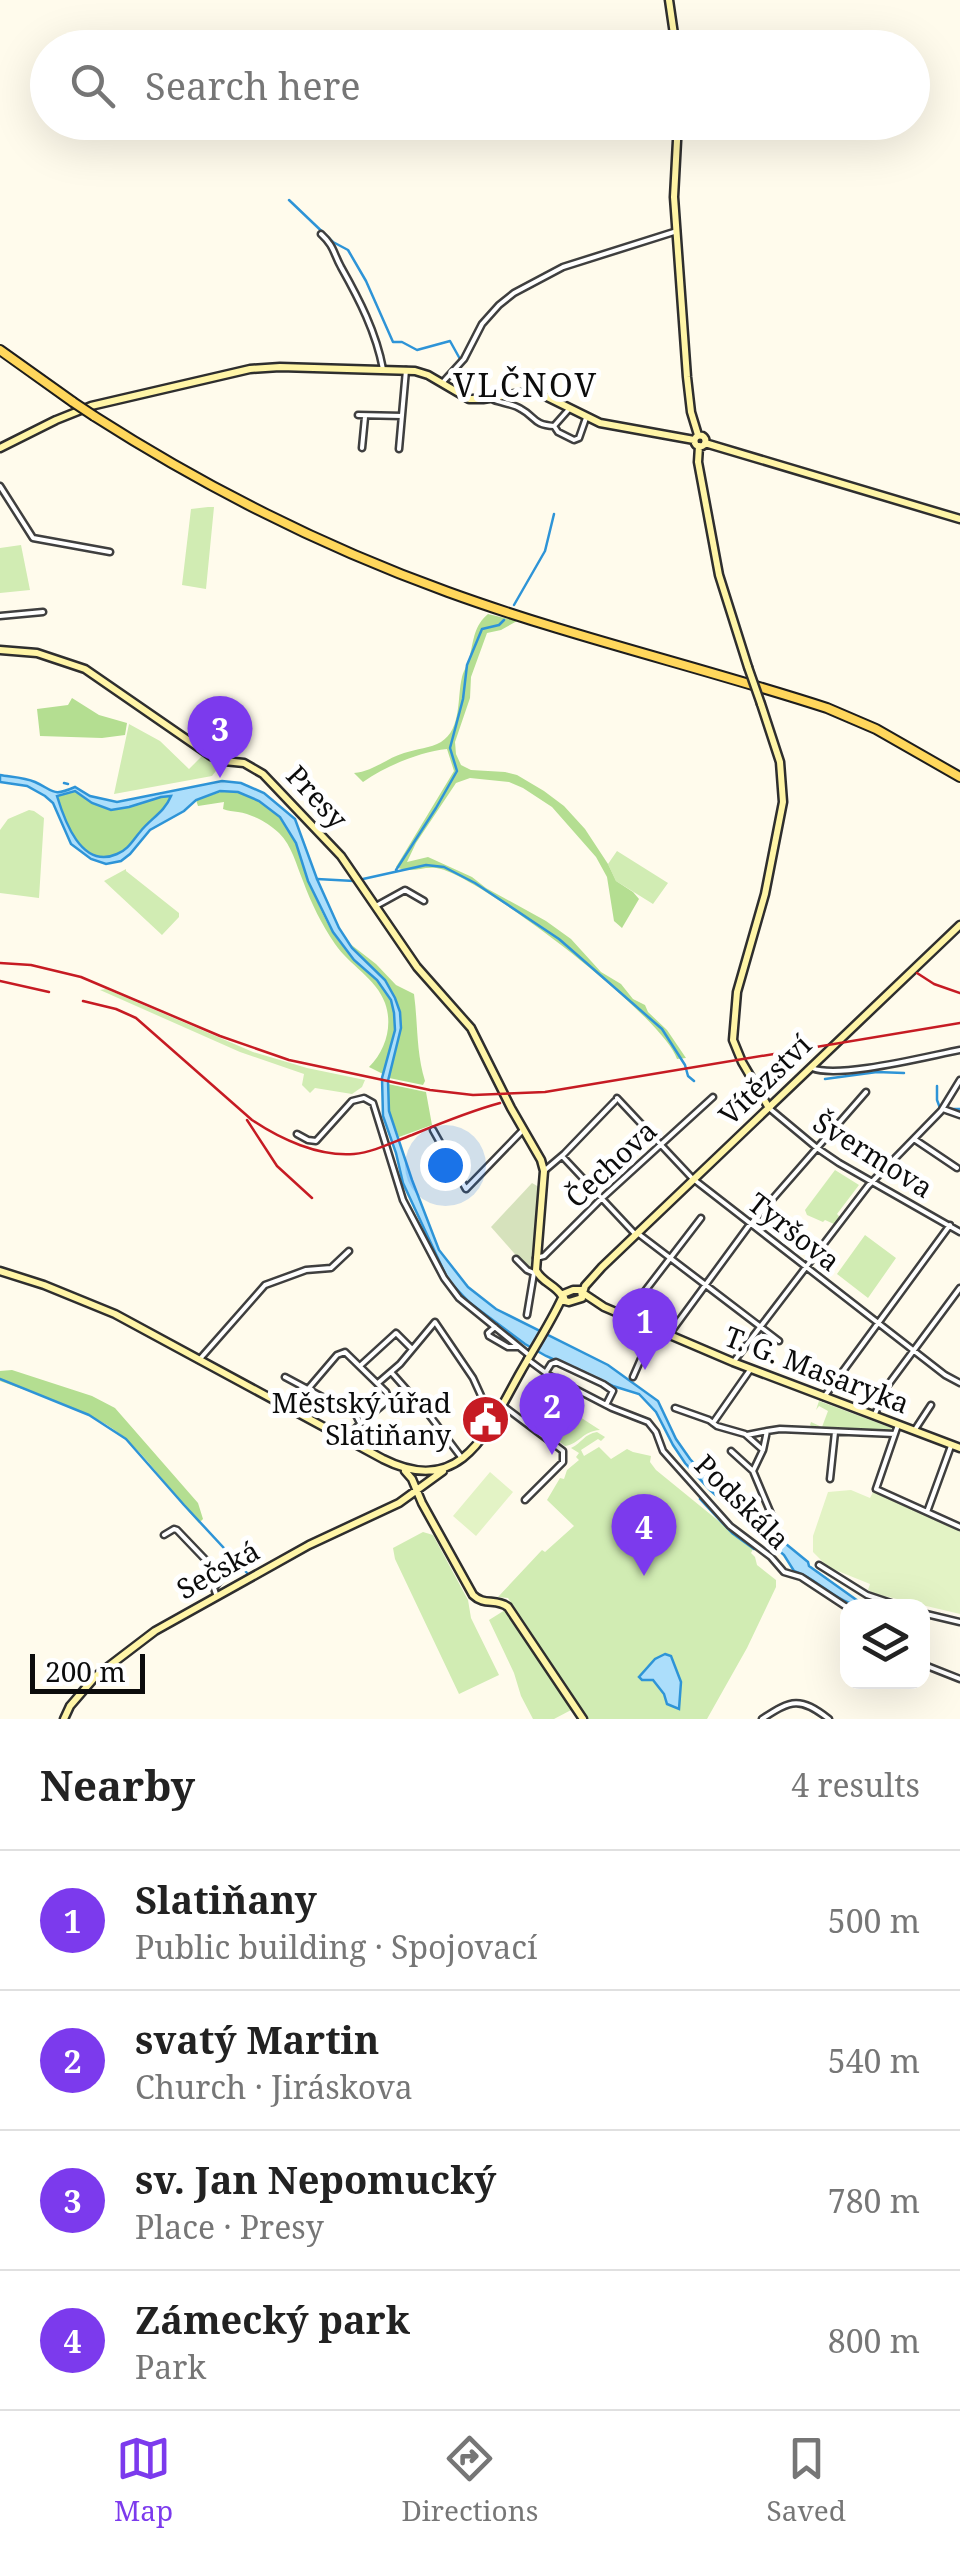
<!DOCTYPE html>
<html lang="en">
<head>
<meta charset="utf-8">
<style>
	:root { --surface:#fff; --page:#f6f6f6; --text:#222; --muted:#767676; --line:#e0e0e0; --accent:#7c3aed }
	body { margin:0; font-family:"Noto Serif",serif; background:var(--page); color:var(--text) }
	.controls { position:absolute; right:30px; bottom:30px; display:grid; overflow:hidden; border-radius:20px; box-shadow:0 10px 40px #0002 }
	.controls button { width:90px; height:90px; display:grid; place-items:center; padding:0; border:0; border-bottom:2px solid var(--line); background:var(--surface); color:var(--text); font:50px sans-serif }
	.scale { position:absolute; left:30px; bottom:25px; width:115px; box-sizing:border-box; padding-left:10px; border:5px solid #0c0c0c; border-top:0; font-size:28px; line-height:35px; white-space:nowrap; color:#0c0c0c; -webkit-text-stroke:8px #fff; paint-order:stroke }
	.you { position:absolute; left:445px; top:1165px; width:35px; height:35px; margin:-25px; border:8px solid #fff; border-radius:50%; background:#1a73e8; box-shadow:0 0 0 15px #1a73e833 }
	.badge { display:grid; place-items:center; width:65px; height:65px; border-radius:50%; background:var(--accent); color:#fff; font-size:32px; font-weight:700 }
	.pin { position:absolute; translate:-50% -82px; filter:drop-shadow(0 2px 5px #0008) }
	.pin::after { content:''; position:absolute; top:52px; width:35px; height:30px; background:inherit; clip-path:polygon(0 0,100% 0,50% 100%) }
	.list { margin:0; padding:0; list-style:none }
	h2 { display:flex; justify-content:space-between; align-items:center; height:130px; margin:0; padding:0 40px; font-size:42px }
	h2 small { font-size:32px; font-weight:400; color:var(--muted) }
	.list li { display:grid; grid-template-columns:65px 1fr auto; gap:30px; align-items:center; box-sizing:border-box; height:140px; padding:0 40px; border-top:2px solid var(--line) }
	.list b { display:block; font-size:38px; white-space:nowrap }
	.list p { margin:0; font-size:32px; white-space:nowrap; color:var(--muted) }
	.list em { font-size:32px; font-style:normal; color:var(--muted) }
	.icon { flex:none; width:55px; height:55px; fill:none; stroke:currentColor; stroke-width:2; stroke-linecap:round; stroke-linejoin:round }
	.map { position:relative; flex:none; width:960px; height:1719px; overflow:hidden }
	.search { position:absolute; background:var(--surface); box-shadow:0 10px 40px #0002; left:30px; right:30px; top:30px; height:110px; display:flex; align-items:center; gap:25px; box-sizing:border-box; padding:0 35px; border-radius:55px; color:var(--muted); font-size:38px }
	.sheet { height:690px; background:var(--surface) }
	nav { display:flex; justify-content:space-around; align-items:center; box-sizing:border-box; height:140px; border-top:2px solid var(--line); background:var(--surface); font-size:28px; color:var(--muted) }
	nav a { display:grid; justify-items:center; gap:5px }
	nav .on { color:var(--accent) }
	.map>svg:first-child { display:block }
</style>
</head>
<body>
<div class="map">
<svg width="960" height="1719" viewBox="0 0 960 1719">
	<rect width="100%" height="100%" fill="#fffbec"/>
	<path fill="#d1ecb3" d="M208,507h6l-8,82 -24,-4 9,-76z
		M21,545l9,45 -30,3v-45z
		M129,724l31,17 29,28 14,-14 16,12 -7,9 -98,18z
		M29,810l5,1 10,7 -5,80 -39,-5v-63l8,-11z
		M617,851l51,32 -15,21 -37,-23 -8,-17z
		M126,869v2l53,42v4l-17,18 -58,-54z
		M106,989l147,63 54,16 58,12 -3,7 -10,7 -37,-6 -5,5 -8,-8 2,-11 -64,-22 -140,-62z
		M835,1170l24,15 -22,29 3,3 -6,7 -9,-4 -2,2 -16,-7 -2,-5z
		M865,1235l31,23 -28,40 -31,-24z
		M819,1401l73,27 -4,4 -72,-3 -6,-4 1,-3 11,5 6,-16 -9,-5 -3,4z
		M563,1406l37,24c-18,1 -20,14 -35,16l-21,-17z
		M597,1432l8,5 -4,4 -3,-2 -17,11 3,6 15,-9 12,12 16,-10 6,3 18,4 -1,6 6,8 97,79 -2,4 4,4 2,8 19,15v7l-29,61 -40,71h-119l-80,-121 -10,-1 44,-47 3,2 29,-26 -27,-26 13,-22 4,1 3,-9 12,-10 -3,-3 3,-4 -8,-5c11,-5 13,-14 26,-16z
		M423,1532l10,3 35,65 3,18 28,57 -40,19 -64,-135 -2,-11z
		M505,1610l68,99 -19,10h-21l-12,-23 -7,-23 -25,-53z"/>
	<path fill="#b4de91" d="M488,614l29,7 -16,9 -14,3 -16,44 -1,21 -15,44 1,12 5,11 10,5 34,2 12,3 27,16 20,15 21,23 23,35 8,17 17,11 6,7 -17,29 -8,-7 -7,-44 -11,-20 -44,-50 -29,-19 -14,-6 -39,-4 -14,5 -40,60 -9,19 21,-5 44,20 14,11 60,33 25,18 30,33 20,12 12,15 12,6 3,7 19,18 19,28 -9,1c-14,-43 -191,-178 -236,-190 -16,-5 -29,6 -45,-2l58,-96 -7,-22c-28,3 -61,17 -84,33l-9,-9c18,-1 33,-15 50,-20 12,-4 27,-5 37,-11 21,-13 16,-45 21,-65 2,-8 7,-14 8,-22 4,-16 4,-29 18,-41z
		M72,698l27,17 28,8 -2,12 -23,3 -62,-2 -3,-27 31,-4z
		M227,790c18,3 41,13 53,28 16,17 20,41 28,62 8,19 16,39 27,56 16,25 50,43 58,71 6,23 -4,44 -10,67l-14,-7c17,-17 24,-42 16,-64 -9,-25 -36,-38 -50,-59 -13,-19 -24,-41 -32,-63 -7,-17 -11,-35 -24,-48 -10,-10 -27,-19 -41,-21 -5,-1 -10,-1 -15,-3l1,-7 -26,4 -2,-6z
		M75,791c46,31 51,10 96,4 -7,18 -18,22 -30,36 -7,8 -13,18 -22,23 -37,18 -53,-34 -63,-57z
		M349,943l27,21 20,21 18,9c4,29 2,58 11,87l-2,4 -34,-7 12,-50 -6,-30z
		M388,1084l38,8 6,33 -33,12 -10,-26z
		M12,1370l80,26 23,12 83,95 5,16 -4,4c-25,-27 -46,-59 -72,-83 -31,-29 -87,-44 -127,-59v-10z"/>
	<path fill="#d6e2bc" d="M532,1183l7,4 -8,82h-3l-37,-42z"/>
	<path fill="#e3f3c5" d="M490,1472l23,20 -37,44 -23,-20z
		M851,1490l19,8 3,-6 87,39v83l-84,-20 -8,-4 2,-6 -42,-17 -15,-15v-16l15,-44z"/>
	<path fill="#acdefb" stroke="#2e94d7" stroke-width="2.5" fill-rule="evenodd" d="M0,775c11,2 24,2 35,7 20,9 17,15 40,5l15,9 27,6 105,-21 19,2 23,10 31,26 22,60 22,49 13,20 33,32 10,18 5,14 1,16 -13,53 1,30 23,69 27,70 29,37 28,22 112,56 50,36 18,38 14,20 24,26 94,77 1,4 56,40c-26,0 -46,-27 -71,-35l-10,-16 -74,-65 -25,-27 -12,-18 -17,-33 -17,-18 -26,-8 -67,-30 -21,-12 -55,-41 -22,-23 -45,-97 -7,-30 -13,-37 -1,-38 13,-48 -1,-17 -3,-13 -14,-20 -23,-20 -21,-28 -25,-51 -12,-38 -16,-26 -21,-16 -21,-9 -18,-1 -24,9 -12,11 -34,19 -20,24 -9,7 -15,3 -15,-5 -20,-15 -18,-41 -8,-7 -18,-10 -27,-4zM75,791l17,12 19,7 18,-3 32,-10 10,-1c-7,17 -20,22 -31,36 -7,8 -12,18 -23,22 -36,16 -53,-35 -60,-58z
		M665,1654l6,2 10,26 -2,27 -12,-5 -3,-10 -11,-14h-11l-3,-3 16,-18z"/>
	<g fill="none" stroke-linecap="round" stroke-linejoin="round">
		<path stroke="#2e94d7" stroke-width="2.5" d="M289,200l44,42 15,8 18,31 27,61h9l15,8 33,-9 10,18
			M514,605l31,-54 9,-37
			M64,783l4,1
			M396,870l40,-62 21,-37 -7,-23 13,-49 4,-34 15,-36 17,-4 5,-5
			M317,879l37,2
			M363,879l63,-14 18,2 31,16 84,56 103,90 23,36 3,11 6,5
			M825,1079l52,-7 27,1
			M937,1086v14l3,8
			M947,1109h13
			M0,1379l89,36 37,24 58,66 64,69
			M700,1499l32,34 22,16"/>
		<defs>
			<path id="street" d="M321,234c13,12 12,18 20,33 18,32 35,65 42,102
				M443,382l21,-23 18,-35 17,-19 15,-12 49,-26 114,-36
				M494,400c8,3 20,4 27,9 15,8 12,16 33,17l4,6 16,8 5,-2 7,-20
				M358,415l44,1
				M554,426l16,-18
				M362,448l3,-31
				M399,449l7,-79
				M0,486l33,52 77,14
				M0,616l43,-4
				M376,906l29,-16 19,11
				M812,1068c27,11 116,-12 148,-18
				M617,1098l75,80 253,197 15,8
				M769,1108l48,40 22,15 121,69
				M943,1109l17,6
				M433,1130l33,59 56,-58
				M297,1134l11,6 8,1 36,-40 12,-3 9,5 30,97 41,78 15,20 70,57
				M914,1139l43,29
				M562,1156l74,79
				M544,1171l20,-17 51,-53
				M640,1235l139,106
				M536,1258l8,-2 55,-55 114,-104
				M516,1259l11,11 7,3
				M527,1315l7,-42
				M625,1317l76,-99
				M495,1327l-7,6 1,3 19,11h9
				M668,1336l80,-109 118,-135
				M527,1359l23,17 62,32 36,14 8,10 7,19 67,75 41,31 13,15 17,5 47,31
				M199,1360l66,-75 41,-15 25,-2 18,-17
				M735,1360l133,-174 73,-75 19,-31
				M361,1365l35,-32 16,16
				M391,1372l39,44 31,41
				M546,1372l5,-8 5,-2 47,22 10,7 -7,14
				M285,1377l71,38 3,6
				M633,1377l21,-48
				M378,1383l22,-19 35,-42 38,56 10,22 16,11
				M308,1389l29,-34 8,-3 41,40 2,5 -1,4c-15,14 -29,22 -41,38
				M824,1397l126,-172
				M502,1405l61,46v11l-38,38
				M675,1408l34,12 8,6 28,8 18,16 -10,21 -22,-20
				M874,1416l14,-31 72,-97
				M713,1423l37,-53
				M898,1425l-22,64 84,38
				M767,1431l13,-2 115,5
				M914,1431l17,-26
				M747,1435l20,-4 -4,19
				M753,1471l16,38 -1,8 3,1 1,-2 -3,-7
				M830,1479l5,-47
				M927,1512l24,-66
				M164,1535l10,-6 3,1 44,46v3l-7,9 2,6
				M819,1565l48,30 33,11
				M922,1613l38,9
				M922,1664l38,15
				M762,1719c30,-20 38,-22 67,0"/>
			<path id="secondary" d="M669,0l7,48
				M678,122l-4,75 13,180 4,35 7,23
				M694.5 441a5.5 5.5 0 1 1 11 0a5.5 5.5 0 1 1-11 0Z
				M705,443l255,76
				M699,446l-1,16 21,113 29,92
				M0,448l56,-28 35,-14 159,-37 30,-2 135,4 13,4 41,24h14l52,-8 65,32 94,17
				M0,650l37,3 48,16 126,87 13,5 20,2 19,11 78,82 76,111 54,61 40,80 30,52 3,11 -8,99c5,12 20,15 26,26
				M761,704l19,58 3,40 -18,92 -28,98 -4,48 9,22 27,46
				M0,1271l44,14 71,29 268,145c79,40 105,-29 137,-86 14,-25 30,-49 42,-75
				M573,1290h8l1,8 -13,4 -4,-1 -2,-7z
				M583,1293l2,-7 17,-19 358,-342
				M583,1293l21,14 129,55 227,86
				M405,1471l7,8 10,24 51,92c11,11 23,3 35,12l75,112
				M64,1719l6,-13 26,-30 59,-45 154,-86 90,-42 44,-32"/>
			<path id="primary" d="M0,350l73,52
				M94,416c111,71 229,131 354,176 124,45 253,75 379,116l49,21 84,48"/>
		</defs>
		<use href="#street" stroke="#3f3f3f" stroke-width="9"/>
		<use href="#secondary" stroke="#2e2e2e" stroke-width="11"/>
		<use href="#primary" stroke="#1d1d1d" stroke-width="12"/>
		<use href="#street" stroke="#fff" stroke-width="4"/>
		<use href="#secondary" stroke="#fff5a7" stroke-width="6"/>
		<use href="#primary" stroke="#ffd75c" stroke-width="8"/>
		<path stroke="#c61b23" stroke-width="2.5" d="M0,963l31,2 50,12 139,59 69,24 141,30 43,5 72,-3 415,-69
			M917,973l17,11 26,9
			M0,981l49,11
			M83,1001l33,8 20,9 116,102c28,19 67,37 102,34 20,-2 39,-12 58,-19 29,-12 58,-24 88,-32
			M247,1120l30,46 35,32"/>
		<defs>
			<path id="secondary-bridge" d="M748,667l13,37"/>
			<path id="primary-bridge" d="M73,402l21,14"/>
		</defs>
		<use href="#secondary-bridge" stroke="#2e2e2e" stroke-width="11" stroke-linecap="butt"/>
		<use href="#primary-bridge" stroke="#1d1d1d" stroke-width="12" stroke-linecap="butt"/>
		<use href="#secondary-bridge" stroke="#fff5a7" stroke-width="6"/>
		<use href="#primary-bridge" stroke="#ffd75c" stroke-width="8"/>
	</g>
	<defs>
		<symbol id="civic-disc" viewBox="-11 -11 22 22"><circle r="9.5" fill="#c61b23" stroke="#fff"/><path d="M-.6-6.5H3V-4.5H.6V-3L4-1V1h2V6H-6V1h2V-1L-.6-3ZM-1.2 2.5V6h2.4V2.5Z" fill="#fff"/></symbol>
	</defs>
	<g fill-rule="evenodd">
		<use href="#civic-disc" x="458" y="1392" width="55" height="55"/>
	</g>
	<g text-anchor="middle" stroke-width="10" stroke-linejoin="round" paint-order="stroke">
		<g font-size="28" fill="#0c0c0c" stroke="#fff">
			<text transform="translate(317 797) rotate(47)" y="10">Presy</text>
			<text transform="translate(765 1080) rotate(-44)" y="10">Vítězství</text>
			<text transform="translate(873 1155) rotate(32)" y="10">Švermova</text>
			<text transform="translate(611 1164) rotate(-43)" y="10">Čechova</text>
			<text transform="translate(794 1232) rotate(38)" y="10">Tyršova</text>
			<text transform="translate(817 1370) rotate(21)" y="10">T. G. Masaryka</text>
			<text transform="translate(742 1502) rotate(45)" y="10">Podskála</text>
			<text transform="translate(218 1570) rotate(-29)" y="10">Sečská</text>
		</g>
		<g font-size="28" fill="#0c0c0c" stroke="#fff" text-anchor="end">
			<text x="451" y="1413">Městský úřad<tspan x="451" dy="32">Slatiňany</tspan></text>
		</g>
		<g font-size="32" letter-spacing="2.5" fill="#0c0c0c" stroke="#fff">
			<text x="526" y="397">VLČNOV</text>
		</g>
	</g>
</svg>
<div class="controls">
<button><svg class="icon" aria-label="layers" viewBox="0 0 24 24"><path d="M12 4l9 5-9 5-9-5zM3 14l9 5 9-5"/></svg></button>
</div>
<div class="scale">200 m</div>
<div class="you"></div>
<div class="pin badge" style="left:645px;top:1370px">1</div>
<div class="pin badge" style="left:552px;top:1455px">2</div>
<div class="pin badge" style="left:220px;top:778px">3</div>
<div class="pin badge" style="left:644px;top:1576px">4</div>
<div class="search"><svg class="icon" aria-label="search" viewBox="0 0 24 24"><circle cx="10" cy="10" r="6"/><path d="M15 15l6 6"/></svg>Search here</div>
</div>
<section class="sheet">
<h2>Nearby<small>4 results</small></h2>
<ul class="list">
<li><span class="badge">1</span><div><b>Slatiňany</b><p>Public building · Spojovací</p></div><em>500 m</em></li>
<li><span class="badge">2</span><div><b>svatý Martin</b><p>Church · Jiráskova</p></div><em>540 m</em></li>
<li><span class="badge">3</span><div><b>sv. Jan Nepomucký</b><p>Place · Presy</p></div><em>780 m</em></li>
<li><span class="badge">4</span><div><b>Zámecký park</b><p>Park</p></div><em>800 m</em></li>
</ul>
</section>
<nav>
<a class="on"><svg class="icon" aria-label="map" viewBox="0 0 24 24"><path d="M3 6l6-2 6 2 6-2v14l-6 2-6-2-6 2zM9 4v14M15 6v14"/></svg>Map</a>
<a><svg class="icon" aria-label="directions" viewBox="0 0 24 24"><path d="M12 3l9 9-9 9-9-9zM9 14v-3h6M13 9l2 2-2 2"/></svg>Directions</a>
<a><svg class="icon" aria-label="saved" viewBox="0 0 24 24"><path d="M7 4h10v16l-5-4-5 4z"/></svg>Saved</a>
</nav>
</body>
</html>
